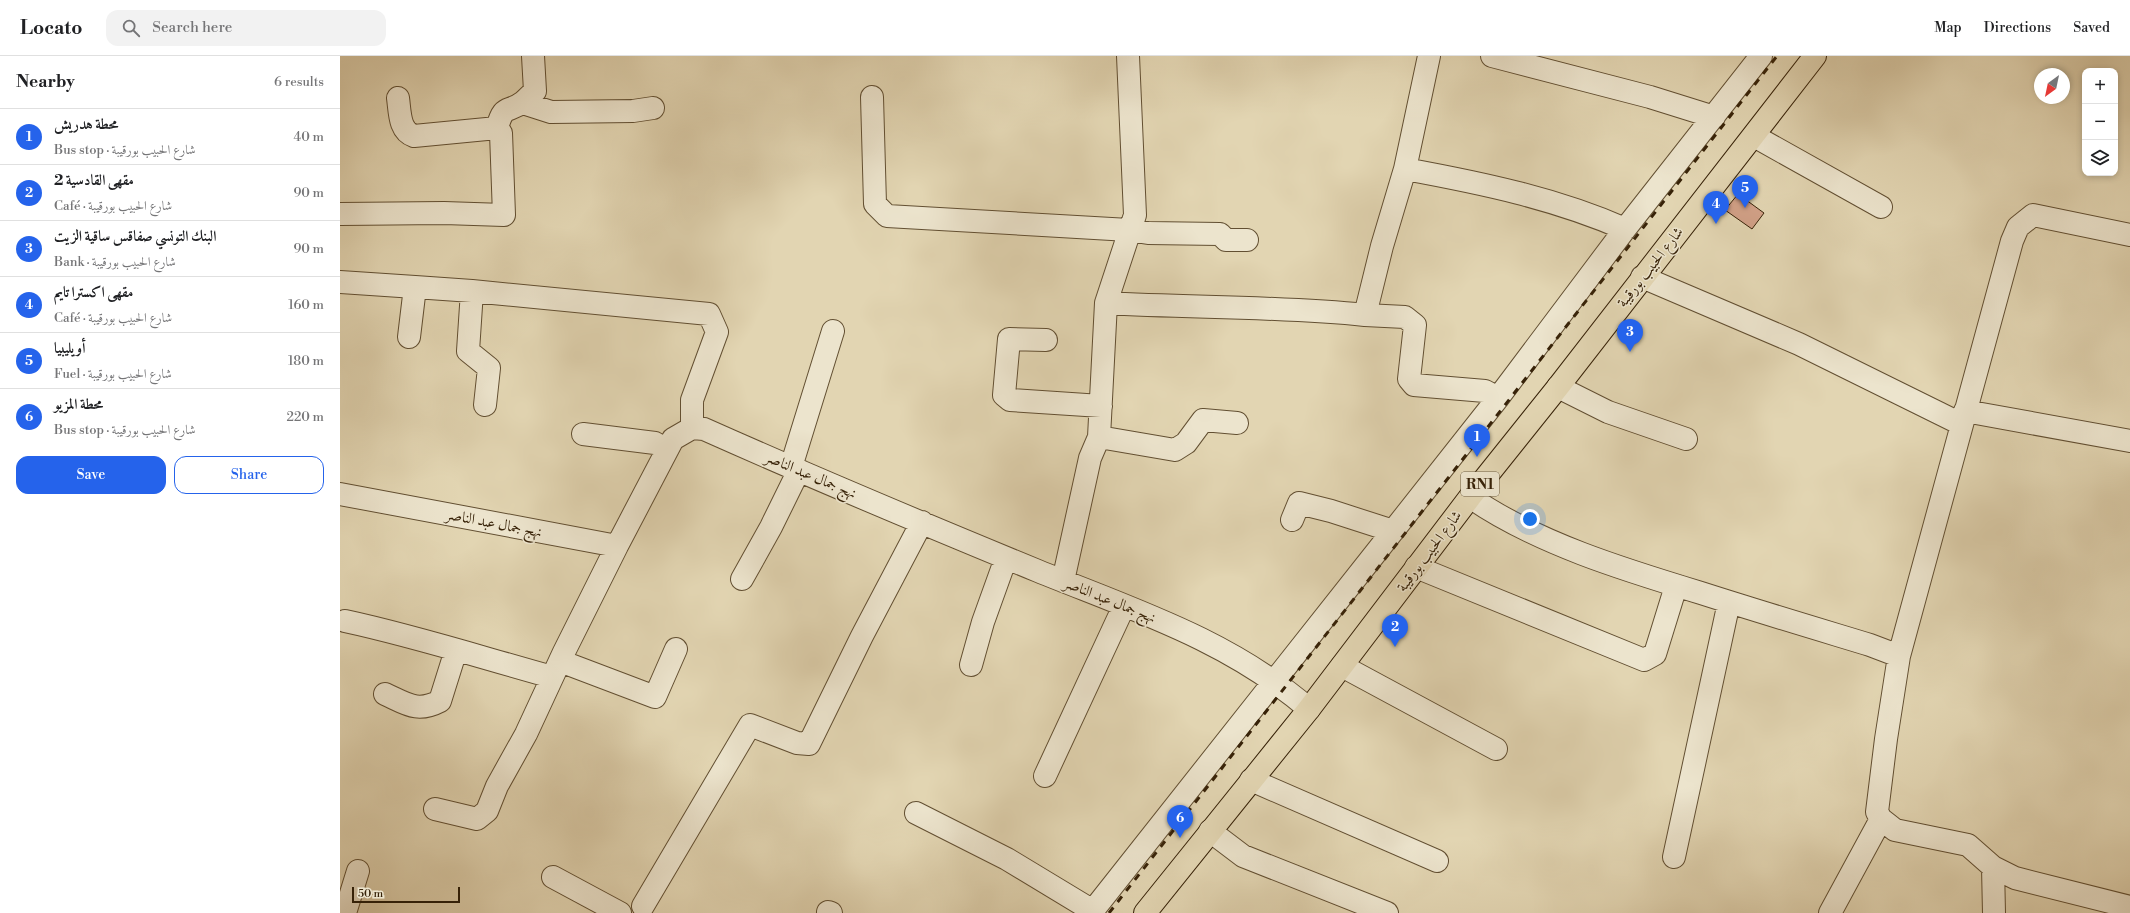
<!DOCTYPE html>
<html lang="en">
<head>
<meta charset="utf-8">
<style>
	:root { --surface:#fff; --page:#f2f2f2; --text:#202124; --muted:#757577; --line:#e0e0e0; --accent:#2563eb }
	body { margin:0; font-family:"Libre Bodoni",Amiri,serif; background:var(--page); color:var(--text) }
	.controls { position:absolute; right:12px; top:12px; display:grid; overflow:hidden; border-radius:8px; box-shadow:0 2px 6px #0003 }
	.controls button { width:36px; height:36px; display:grid; place-items:center; padding:0; border:0; border-bottom:1px solid var(--line); background:var(--surface); color:var(--text); font:20px sans-serif }
	.compass { position:absolute; left:1694px; top:12px; width:36px; height:36px; border-radius:50%; background:var(--surface); box-shadow:0 2px 6px #0003; rotate:213deg }
	.scale { position:absolute; left:12px; bottom:10px; width:108px; box-sizing:border-box; padding-left:4px; border:2px solid #372208; border-top:0; font-size:11px; line-height:14px; white-space:nowrap; color:#372208; -webkit-text-stroke:3px #ece4cd; paint-order:stroke }
	.you { position:absolute; left:1190px; top:463px; width:14px; height:14px; margin:-10px; border:3px solid #fff; border-radius:50%; background:#1a73e8; box-shadow:0 0 0 6px #1a73e833 }
	.badge { display:grid; place-items:center; width:26px; height:26px; border-radius:50%; background:var(--accent); color:#fff; font-size:13px; font-weight:700 }
	.pin { position:absolute; translate:-50% -33px; filter:drop-shadow(0 1px 2px #0008) }
	.pin::after { content:''; position:absolute; top:21px; width:14px; height:12px; background:inherit; clip-path:polygon(0 0,100% 0,50% 100%) }
	.list { margin:0; padding:0; list-style:none }
	h2 { display:flex; justify-content:space-between; align-items:center; height:52px; margin:0; padding:0 16px; font-size:17px }
	h2 small { font-size:13px; font-weight:400; color:var(--muted) }
	.list li { display:grid; grid-template-columns:26px 1fr auto; gap:12px; align-items:center; box-sizing:border-box; height:56px; padding:0 16px; border-top:1px solid var(--line) }
	.list b { display:block; font-size:15px; white-space:nowrap }
	.list p { margin:0; font-size:13px; white-space:nowrap; color:var(--muted) }
	.list em { font-size:13px; font-style:normal; color:var(--muted) }
	.actions { display:flex; gap:8px; padding:12px 16px }
	.actions a { flex:1; padding:9px 0; border:1px solid var(--accent); border-radius:12px; text-align:center; font-size:14px; color:var(--accent) }
	.actions .main { background:var(--accent); color:#fff }
	.icon { flex:none; width:22px; height:22px; fill:none; stroke:currentColor; stroke-width:2; stroke-linecap:round; stroke-linejoin:round }
	.map { position:relative; flex:none; width:1790px; height:857px; overflow:hidden }
	header { display:flex; align-items:center; gap:24px; box-sizing:border-box; height:56px; padding:0 20px; background:var(--surface); border-bottom:1px solid var(--line) }
	header strong { font-size:19px }
	nav { display:flex; gap:22px; margin-inline-start:auto; font-size:14px }
	.search { width:280px; height:36px; background:var(--page); display:flex; align-items:center; gap:10px; box-sizing:border-box; padding:0 14px; border-radius:12px; color:var(--muted); font-size:15px }
	main { display:flex }
	aside { flex:1; background:var(--surface) }
	.map>svg:first-child { display:block }
</style>
</head>
<body>
<header>
<strong>Locato</strong>
<div class="search"><svg class="icon" aria-label="search" viewBox="0 0 24 24"><circle cx="10" cy="10" r="6"/><path d="M15 15l6 6"/></svg>Search here</div>
<nav><a>Map</a><a>Directions</a><a>Saved</a></nav>
</header>
<main>
<aside>
<h2>Nearby<small>6 results</small></h2>
<ul class="list">
<li><span class="badge">1</span><div><b>محطة هدريش</b><p>Bus stop · شارع الحبيب بورقيبة</p></div><em>40 m</em></li>
<li><span class="badge">2</span><div><b>مقهى القادسية 2</b><p>Café · شارع الحبيب بورقيبة</p></div><em>90 m</em></li>
<li><span class="badge">3</span><div><b>البنك التونسي صفاقس ساقية الزيت</b><p>Bank · شارع الحبيب بورقيبة</p></div><em>90 m</em></li>
<li><span class="badge">4</span><div><b>مقهى اكسترا تايم</b><p>Café · شارع الحبيب بورقيبة</p></div><em>160 m</em></li>
<li><span class="badge">5</span><div><b>أويليبيا</b><p>Fuel · شارع الحبيب بورقيبة</p></div><em>180 m</em></li>
<li><span class="badge">6</span><div><b>محطة المزيو</b><p>Bus stop · شارع الحبيب بورقيبة</p></div><em>220 m</em></li>
</ul>
<div class="actions"><a class="main">Save</a><a>Share</a></div>
</aside>
<div class="map">
<svg width="1790" height="857" viewBox="0 0 1790 857">
	<rect width="100%" height="100%" fill="#e2d5b2"/>
	<filter id="stains"><feTurbulence type="fractalNoise" baseFrequency=".005" numOctaves="4"/><feColorMatrix values="0 0 0 0 .2 0 0 0 0 .09 0 0 0 0 .02 0 0 0 .5 -.17"/></filter>
	<radialGradient id="worn" r=".72"><stop offset=".6" stop-color="#630" stop-opacity="0"/><stop offset="1" stop-color="#630" stop-opacity=".3"/></radialGradient>
	<path fill="#d2a188" stroke="#372208" d="M1398,138l26,19 -12,16 -27,-19z"/>
	<g fill="none" stroke-linecap="round" stroke-linejoin="round">
		<defs>
			<path id="minor" d="M1089,0l-24,113c76,14 149,29 220,60
				M1152,0l158,41 64,20
				M532,41l3,107 12,12 242,14 19,3 72,1 6,6h21
				M58,42c2,14 1,33 16,38l83,-8
				M183,47l28,9 82,-1 20,-3
				M1414,80l127,71
				M0,158l104,-1 60,2 -3,-82 -4,-5c7,-25 10,-14 26,-26 4,-3 8,-8 12,-11l-2,-35
				M1790,179l-97,-20 -15,12 -6,14 -113,415 -13,83 -9,73 4,7 14,11 73,15 25,22 22,11 115,29
				M1302,221l157,67 162,80
				M0,226l75,5
				M766,247c86,5 173,3 259,12l17,-69 23,-77
				M1025,259l40,2 10,8 -6,54 5,6 71,6 13,7
				M69,281l6,-50 57,4
				M706,284l-37,-1 -5,56 6,5 91,6
				M1218,331l50,25 78,27
				M145,349l4,-37 -21,-17 4,-60 237,23 8,18 -25,68v28
				M1625,355l165,30
				M243,378l72,9 12,7
				M759,381l76,13 11,-7 17,-23 34,3
				M451,411l42,-136
				M0,438l277,52 56,-107 19,-11 12,1c110,49 222,96 334,142 96,39 191,69 271,138
				M1130,441c66,46 155,73 231,96 56,18 113,35 169,52l29,11
				M952,464l7,-17 32,8 62,20
				M1076,511l228,93 11,-6 21,-68
				M402,523l29,-52 28,-57
				M723,525l27,-123 9,-21 7,-134 29,-88 -7,-159
				M5,565c70,15 138,37 207,56
				M220,605l95,36 21,-48
				M631,609l12,-43 23,-64
				M1002,610l154,83
				M45,638c22,10 32,19 55,7l16,-51
				M705,720l79,-170
				M911,724l186,81
				M95,753l42,10 10,-8 10,-25 29,-52 38,-82 53,-106
				M576,757l91,46 86,52
				M870,775l33,25 144,57
				M1334,801l55,-255
				M1653,811l1,46
				M213,821l67,36
				M303,850l107,-181 47,18 12,1 53,-108 60,-114
				M488,856l3,1
				M5,857l13,-42
				M751,857l302,-382 105,-133 127,-169 136,-173
				M1490,857l51,-94"/>
			<path id="major" d="M805,857l164,-204 161,-212 88,-110 257,-331"/>
		</defs>
		<use href="#minor" stroke="#624f32" stroke-width="24"/>
		<use href="#major" stroke="#372208" stroke-width="24"/>
		<use href="#minor" stroke="#ece4cd" stroke-width="22"/>
		<use href="#major" stroke="#e2d5b2" stroke-width="22"/>
		<path stroke="#372208" stroke-width="3" stroke-dasharray="7 7" stroke-linecap="butt" d="M769,857l668,-857"/>
	</g>
	<g text-anchor="middle" stroke-width="3" stroke-linejoin="round" paint-order="stroke">
		<rect fill="#ece4cd" stroke="#6d5c43" stroke-width="1" x="1121" y="416" width="38" height="24" rx="3"/>
		<g font-size="14" font-weight="bold" fill="#372208">
			<text x="1140" y="433">RN1</text>
		</g>
		<g font-size="15" fill="#372208" stroke="#ece4cd">
			<text transform="translate(1310 211) rotate(-52)" y="5">شارع الحبيب بورقيبة</text>
			<text transform="translate(471 419) rotate(23)" y="5">نهج جمال عبد الناصر</text>
			<text transform="translate(154 467) rotate(11)" y="5">نهج جمال عبد الناصر</text>
			<text transform="translate(1089 495) rotate(-53)" y="5">شارع الحبيب بورقيبة</text>
			<text transform="translate(770 544) rotate(22)" y="5">نهج جمال عبد الناصر</text>
		</g>
	</g>
	<rect width="100%" height="100%" filter="url(#stains)"/>
	<rect width="100%" height="100%" fill="url(#worn)"/>
</svg>
<div class="controls">
<button>+</button>
<button>−</button>
<button><svg class="icon" aria-label="layers" viewBox="0 0 24 24"><path d="M12 4l9 5-9 5-9-5zM3 14l9 5 9-5"/></svg></button>
</div>
<svg class="compass" viewBox="-18 -18 36 36"><path d="M0-13l5 13h-10z" fill="#e53935"/><path d="M0 13l5-13h-10z" fill="#757577"/></svg>
<div class="scale">50 m</div>
<div class="you"></div>
<div class="pin badge" style="left:1137px;top:401px">1</div>
<div class="pin badge" style="left:1055px;top:591px">2</div>
<div class="pin badge" style="left:1290px;top:296px">3</div>
<div class="pin badge" style="left:1376px;top:168px">4</div>
<div class="pin badge" style="left:1405px;top:152px">5</div>
<div class="pin badge" style="left:840px;top:782px">6</div>
</div>
</main>
</body>
</html>
